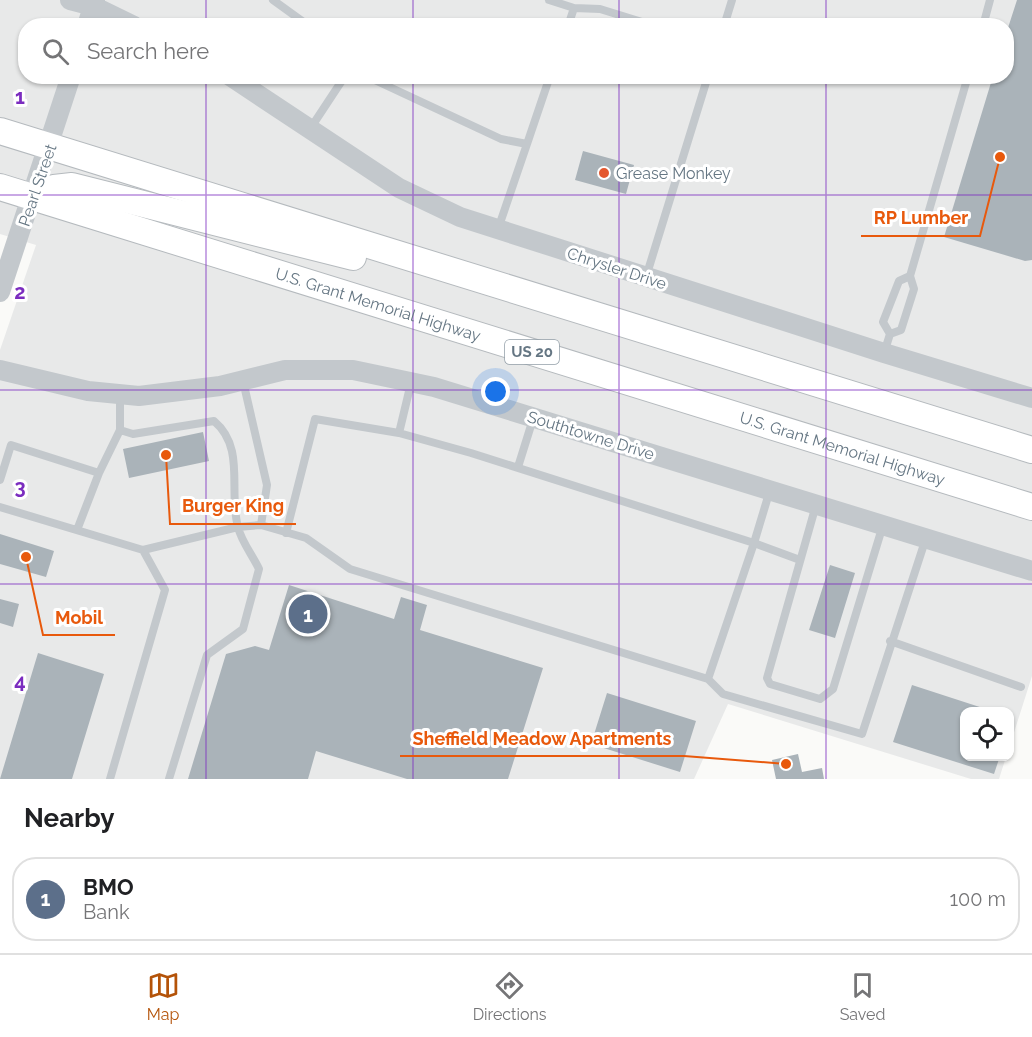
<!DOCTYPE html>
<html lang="en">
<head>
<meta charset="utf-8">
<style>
	:root { --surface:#fff; --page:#f2f2f2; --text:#202124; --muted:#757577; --line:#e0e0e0; --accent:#b45309 }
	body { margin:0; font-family:Raleway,sans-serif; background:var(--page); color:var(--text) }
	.controls { position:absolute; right:18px; bottom:18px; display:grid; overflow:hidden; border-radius:12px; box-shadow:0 2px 4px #0004 }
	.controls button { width:54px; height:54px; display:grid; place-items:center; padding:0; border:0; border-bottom:2px solid var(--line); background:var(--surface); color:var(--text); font:30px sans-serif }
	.you { position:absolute; left:496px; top:392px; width:21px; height:21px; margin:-15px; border:4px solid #fff; border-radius:50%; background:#1a73e8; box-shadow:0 0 0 9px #1a73e833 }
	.badge { display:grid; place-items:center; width:39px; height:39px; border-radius:50%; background:var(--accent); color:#fff; font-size:20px; font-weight:700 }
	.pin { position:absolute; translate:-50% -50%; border:3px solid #fff; box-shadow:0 2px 6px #0006 }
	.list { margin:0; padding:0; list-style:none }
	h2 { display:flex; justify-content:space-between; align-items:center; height:78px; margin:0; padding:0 24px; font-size:26px }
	h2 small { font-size:20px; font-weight:400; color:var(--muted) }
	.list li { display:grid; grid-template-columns:39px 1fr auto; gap:18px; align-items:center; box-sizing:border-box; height:84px; margin:0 12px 12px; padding:0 12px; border:2px solid var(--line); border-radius:24px }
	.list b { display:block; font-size:22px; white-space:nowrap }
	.list p { margin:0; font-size:20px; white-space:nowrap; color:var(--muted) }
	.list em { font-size:20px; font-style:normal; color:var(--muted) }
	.icon { flex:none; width:33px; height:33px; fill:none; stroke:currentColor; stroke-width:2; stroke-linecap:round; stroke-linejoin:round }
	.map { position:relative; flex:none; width:1032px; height:779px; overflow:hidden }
	.search { position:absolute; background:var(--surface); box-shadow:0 2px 4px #0004; left:18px; right:18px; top:18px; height:66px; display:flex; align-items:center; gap:15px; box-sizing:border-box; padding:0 21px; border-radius:24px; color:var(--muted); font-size:22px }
	.sheet { height:174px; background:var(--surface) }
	nav { display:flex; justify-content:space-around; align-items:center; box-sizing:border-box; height:84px; border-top:2px solid var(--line); background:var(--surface); font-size:16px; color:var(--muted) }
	nav a { display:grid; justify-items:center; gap:3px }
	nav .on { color:var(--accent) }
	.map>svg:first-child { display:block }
</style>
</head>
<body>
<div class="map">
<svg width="1032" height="779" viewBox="0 0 1032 779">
	<rect width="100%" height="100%" fill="#fafaf8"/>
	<path fill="#e8e9e9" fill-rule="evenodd" d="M0,0h1032v676l-22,69v-33h-46v44l42,1 -7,22h-28l-243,-75 -34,75h-694v-429l36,-105 -36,-11zM26,26h980v50h-980z"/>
	<path fill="#aab3b9" d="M1017,0h15v260l-7,1 -81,-24 49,-161h13v-42z
		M583,151l51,14 -8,29 -51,-14z
		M203,432l6,29 -80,17 -6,-29z
		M0,534l54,17 -8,26 -46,-13z
		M830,565l25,8 -20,65 -26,-8z
		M289,585l105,34 7,-22 26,8 -7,25 123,38 -35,111h-101l-91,-28 -8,28h-120l38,-125 29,-8 14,4z
		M0,599l19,5 -6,23 -13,-4z
		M38,653l66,21 -32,105h-72z
		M912,685l80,26 -28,1v44h36l-6,18 -101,-32z
		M607,693l89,28 -16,51 -89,-28z
		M798,754l4,18 20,-4 2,11h-48l-4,-19z"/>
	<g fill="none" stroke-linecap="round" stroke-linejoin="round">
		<defs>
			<g id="primary">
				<path d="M0,131l1032,319"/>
				<path id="s1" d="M0,187l1032,320"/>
				<path d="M33,198l21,-10 18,-2 281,71"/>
			</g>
		</defs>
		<use href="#primary" stroke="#b5babe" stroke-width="28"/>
		<path stroke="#c3c8cc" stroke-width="8" d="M273,0l36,26
			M549,0l25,8
			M568,26l6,-18 26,1 55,17
			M724,26l8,-26
			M983,26l7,-26
			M366,76l135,63 26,5 23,-68
			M310,129l35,-53
			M498,229l29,-85
			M910,276l58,-200
			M646,277l62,-201
			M884,353l6,-19 -7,-12 16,-41 11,-5 4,13 -13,41 -11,4
			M243,381l24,104 -6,40
			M120,430l13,4 81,-13c32,27 14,70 24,106 3,14 15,29 21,42l-16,60 -36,26 -38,124
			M399,433l12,-50
			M518,467l15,-48
			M99,473l21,-43v-36
			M0,480l11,-35 88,28 -22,57
			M770,490l-16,53 46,17
			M816,505l-49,173 3,6 50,15 13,-10 50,-164
			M0,507l143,43 95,-23 23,-2 45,13 44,31 358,110 46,-136 -283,-90 -72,-20 -84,-14 -29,114
			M890,641l131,46
			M708,679l15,15 139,40 64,-196
			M110,779l55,-189 -22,-40"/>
		<path stroke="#c3c8cc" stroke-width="20" d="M70,0l23,6 41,20
			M87,26l8,-26
			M230,76l169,112 61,29 424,136 148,45
			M0,292l71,-216
			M0,370l88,21 51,5 81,-10 65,-16h68l81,17 598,184"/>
		<use href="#primary" stroke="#fff" stroke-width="26"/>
	</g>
	<path fill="none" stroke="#7b2cbf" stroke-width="1.5" stroke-opacity="0.55" d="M206,0v26M413,0v26M619,0v26M826,0v26M206,76v703M413,76v703M619,76v703M826,76v703M0,195h1032M0,390h1032M0,584h1032"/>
	<circle fill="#e4572e" stroke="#fff" stroke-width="2" cx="604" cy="173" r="6"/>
	<g text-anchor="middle" stroke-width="6" stroke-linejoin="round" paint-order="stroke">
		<rect fill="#fff" stroke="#939fa8" stroke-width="1.5" x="505" y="340" width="54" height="24" rx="4.5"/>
		<g font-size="15" font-weight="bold" fill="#657683">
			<text x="532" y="357">US 20</text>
		</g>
		<g font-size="16" fill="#657683" stroke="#fff" text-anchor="start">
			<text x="616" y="179">Grease Monkey</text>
		</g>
		<g font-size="16" fill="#657683" stroke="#fff">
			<text transform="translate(37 185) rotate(-71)" y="6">Pearl Street</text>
			<text transform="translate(617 268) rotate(18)" y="6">Chrysler Drive</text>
			<text dy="6" stroke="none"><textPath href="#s1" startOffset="396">U.S. Grant Memorial Highway</textPath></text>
			<text transform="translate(591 435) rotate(17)" y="6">Southtowne Drive</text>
			<text dy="6" stroke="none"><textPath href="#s1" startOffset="882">U.S. Grant Memorial Highway</textPath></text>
		</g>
	</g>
	<g font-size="20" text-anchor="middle" font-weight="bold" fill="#7b2cbf" stroke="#fff" stroke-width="6" stroke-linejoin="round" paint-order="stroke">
		<text x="20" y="104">1</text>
		<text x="20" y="299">2</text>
		<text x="20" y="494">3</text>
		<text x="20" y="688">4</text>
	</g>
	<path fill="none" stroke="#e8590c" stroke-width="2" d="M1000 157L980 236H861M166 455L170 524H296M26 557L43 635H115M786 764L684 756H400"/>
	<g fill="#e8590c" stroke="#fff" stroke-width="2">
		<circle cx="1000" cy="157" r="6"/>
		<circle cx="166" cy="455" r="6"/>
		<circle cx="26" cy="557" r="6"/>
		<circle cx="786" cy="764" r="6"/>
	</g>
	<g font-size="18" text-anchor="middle" font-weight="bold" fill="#e8590c" stroke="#fff" stroke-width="6" stroke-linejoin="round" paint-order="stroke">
		<text x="921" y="224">RP Lumber</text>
		<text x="233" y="512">Burger King</text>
		<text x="79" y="624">Mobil</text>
		<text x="542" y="745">Sheffield Meadow Apartments</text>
	</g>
</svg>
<div class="controls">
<button><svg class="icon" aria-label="locate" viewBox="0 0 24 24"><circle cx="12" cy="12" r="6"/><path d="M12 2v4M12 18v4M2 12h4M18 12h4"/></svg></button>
</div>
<div class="you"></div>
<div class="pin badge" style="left:308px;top:614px;background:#5c6f8a">1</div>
<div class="search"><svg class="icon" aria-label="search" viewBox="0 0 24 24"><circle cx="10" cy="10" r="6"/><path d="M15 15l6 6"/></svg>Search here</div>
</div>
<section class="sheet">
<h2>Nearby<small></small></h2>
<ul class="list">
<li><span class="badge" style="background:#5c6f8a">1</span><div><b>BMO</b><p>Bank</p></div><em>100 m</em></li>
</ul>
</section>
<nav>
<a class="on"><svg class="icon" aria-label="map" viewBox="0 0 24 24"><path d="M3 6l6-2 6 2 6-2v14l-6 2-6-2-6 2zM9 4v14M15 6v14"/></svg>Map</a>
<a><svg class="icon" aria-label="directions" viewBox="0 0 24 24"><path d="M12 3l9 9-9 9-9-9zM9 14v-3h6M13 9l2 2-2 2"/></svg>Directions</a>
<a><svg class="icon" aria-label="saved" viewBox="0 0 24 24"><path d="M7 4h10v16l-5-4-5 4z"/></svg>Saved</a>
</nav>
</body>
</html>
